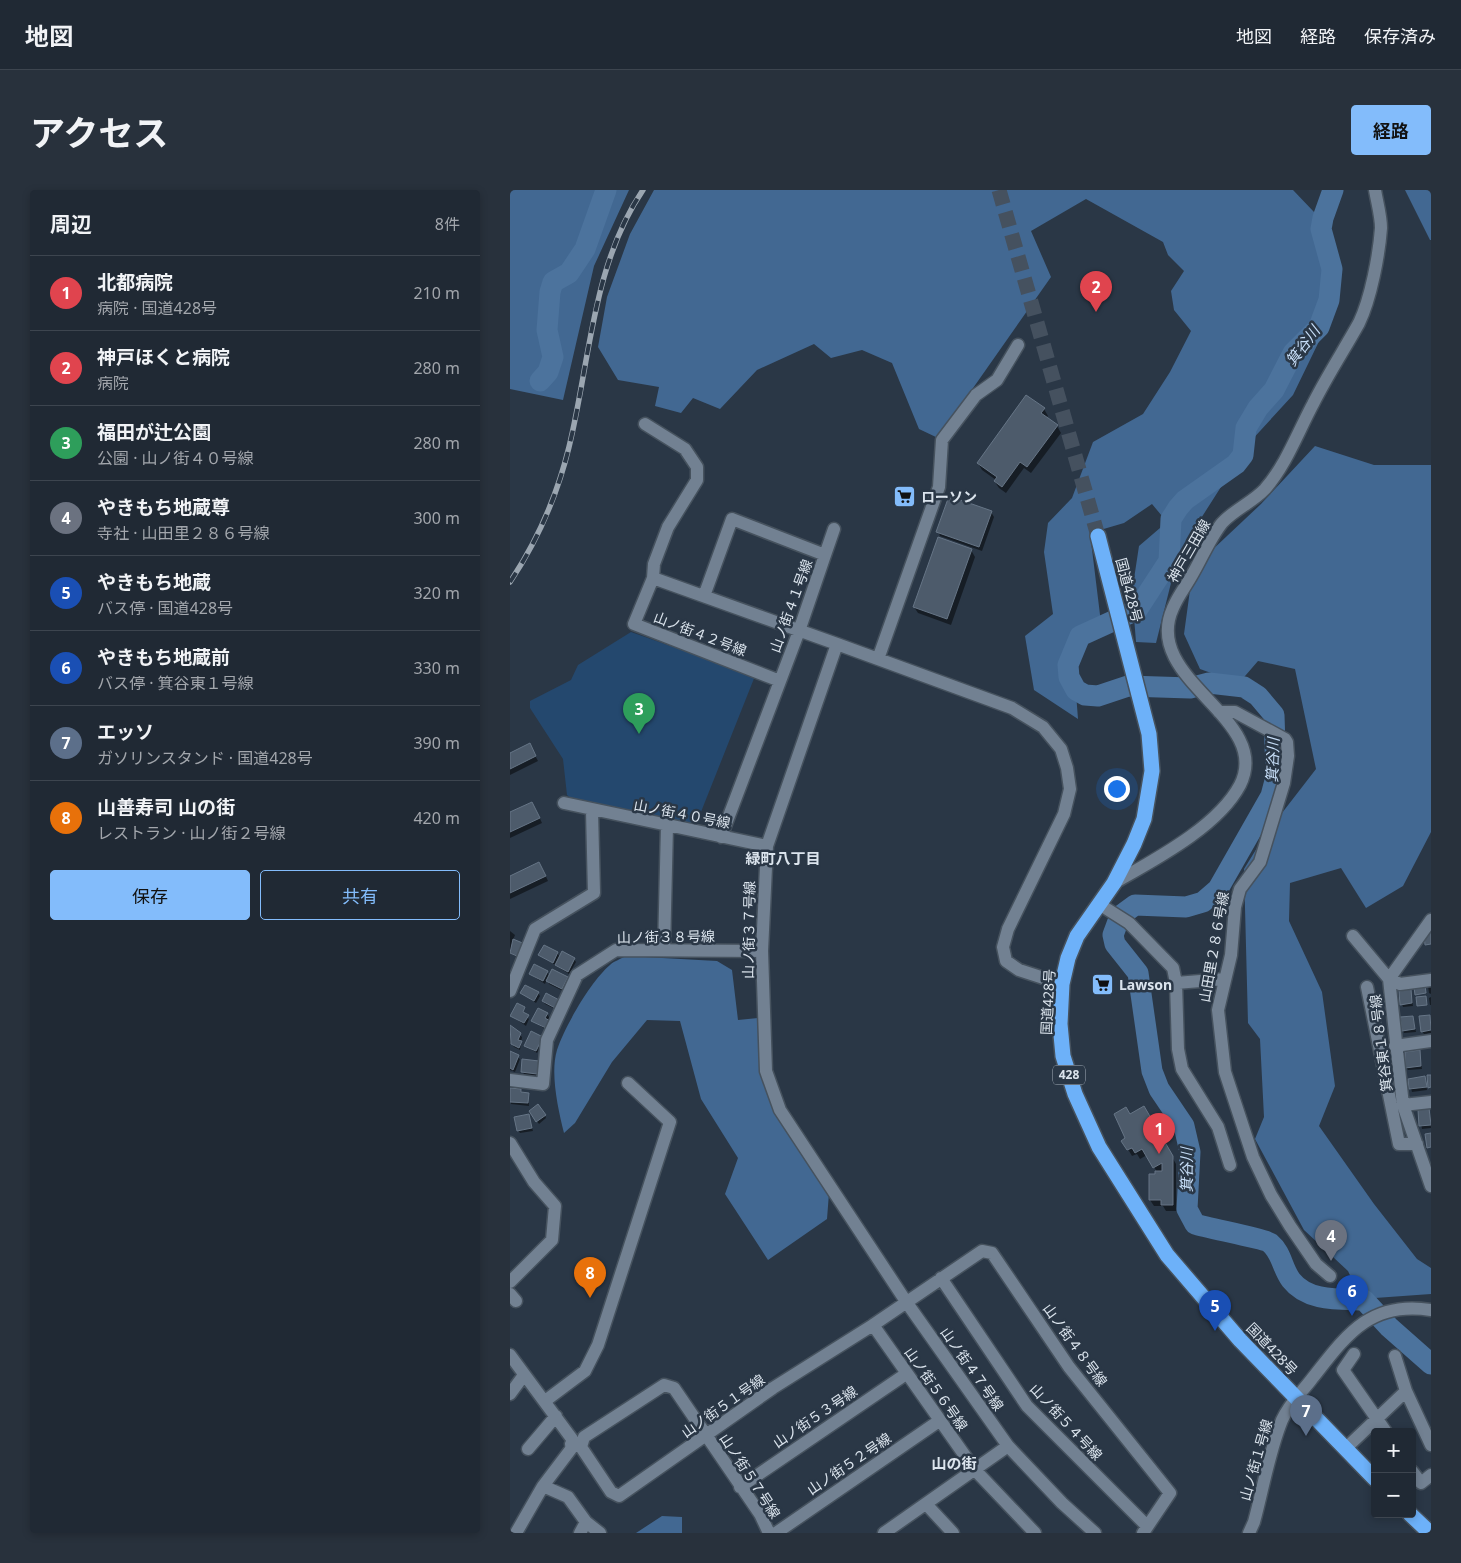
<!DOCTYPE html>
<html lang="ja">
<head>
<meta charset="utf-8">
<style>
	:root { --surface:#202934; --page:#28313c; --text:#f1f3f6; --muted:#a2a6ac; --line:#3d454f; --accent:#83bcfb }
	body { margin:0; font-family:"Noto Sans","Noto Sans JP",sans-serif; background:var(--page); color:var(--text) }
	.controls { position:absolute; right:15px; bottom:15px; display:grid; overflow:hidden; border-radius:5px; box-shadow:0 2px 8px #0003 }
	.controls button { width:45px; height:45px; display:grid; place-items:center; padding:0; border:0; border-bottom:1px solid var(--line); background:var(--surface); color:var(--text); font:25px sans-serif }
	.you { position:absolute; left:606px; top:598px; width:18px; height:18px; margin:-12px; border:4px solid #fff; border-radius:50%; background:#1a73e8; box-shadow:0 0 0 8px #1a73e833 }
	.badge { display:grid; place-items:center; width:32px; height:32px; border-radius:50%; background:var(--accent); color:#fff; font-size:16px; font-weight:700 }
	.pin { position:absolute; translate:-50% -41px; filter:drop-shadow(0 1px 2px #0008) }
	.pin::after { content:''; position:absolute; top:26px; width:18px; height:15px; background:inherit; clip-path:polygon(0 0,100% 0,50% 100%) }
	.list { margin:0; padding:0; list-style:none }
	h2 { display:flex; justify-content:space-between; align-items:center; height:65px; margin:0; padding:0 20px; font-size:21px }
	h2 small { font-size:16px; font-weight:400; color:var(--muted) }
	.list li { display:grid; grid-template-columns:32px 1fr auto; gap:15px; align-items:center; box-sizing:border-box; height:75px; padding:0 20px; border-top:1px solid var(--line) }
	.list b { display:block; font-size:19px; white-space:nowrap }
	.list p { margin:0; font-size:16px; white-space:nowrap; color:var(--muted) }
	.list em { font-size:16px; font-style:normal; color:var(--muted) }
	.actions { display:flex; gap:10px; padding:15px 20px }
	.actions a { flex:1; padding:11px 0; border:1px solid var(--accent); border-radius:5px; text-align:center; font-size:18px; color:var(--accent) }
	.actions .main { background:var(--accent); color:#111 }
	.map { position:relative; flex:none; width:921px; height:1343px; overflow:hidden; border-radius:5px }
	header { display:flex; align-items:center; gap:30px; box-sizing:border-box; height:70px; padding:0 25px; background:var(--surface); border-bottom:1px solid var(--line) }
	header strong { font-size:24px }
	nav { display:flex; gap:28px; margin-inline-start:auto; font-size:18px }
	.intro { display:flex; align-items:center; justify-content:space-between; box-sizing:border-box; height:120px; padding:0 30px }
	h1 { margin:0; font-size:35px }
	.button { padding:12px 22px; border-radius:5px; background:var(--accent); color:#111; font-size:18px; font-weight:700 }
	main { display:flex; gap:30px; padding:0 30px }
	aside { flex:1; background:var(--surface); border-radius:5px; box-shadow:0 2px 8px #0003 }
	.map>svg:first-child { display:block }
</style>
</head>
<body>
<header>
<strong>地図</strong>
<nav><a>地図</a><a>経路</a><a>保存済み</a></nav>
</header>
<div class="intro"><h1>アクセス</h1><a class="button">経路</a></div>
<main>
<aside>
<h2>周辺<small>8件</small></h2>
<ul class="list">
<li><span class="badge" style="background:#e0444e">1</span><div><b>北都病院</b><p>病院 · 国道428号</p></div><em>210 m</em></li>
<li><span class="badge" style="background:#e0444e">2</span><div><b>神戸ほくと病院</b><p>病院</p></div><em>280 m</em></li>
<li><span class="badge" style="background:#2e9e5b">3</span><div><b>福田が辻公園</b><p>公園 · 山ノ街４０号線</p></div><em>280 m</em></li>
<li><span class="badge" style="background:#6b7280">4</span><div><b>やきもち地蔵尊</b><p>寺社 · 山田里２８６号線</p></div><em>300 m</em></li>
<li><span class="badge" style="background:#1a4fb4">5</span><div><b>やきもち地蔵</b><p>バス停 · 国道428号</p></div><em>320 m</em></li>
<li><span class="badge" style="background:#1a4fb4">6</span><div><b>やきもち地蔵前</b><p>バス停 · 箕谷東１号線</p></div><em>330 m</em></li>
<li><span class="badge" style="background:#5c6f8a">7</span><div><b>エッソ</b><p>ガソリンスタンド · 国道428号</p></div><em>390 m</em></li>
<li><span class="badge" style="background:#e8710a">8</span><div><b>山善寿司 山の街</b><p>レストラン · 山ノ街２号線</p></div><em>420 m</em></li>
</ul>
<div class="actions"><a class="main">保存</a><a>共有</a></div>
</aside>
<div class="map">
<svg width="921" height="1343" viewBox="0 0 921 1343">
	<rect width="100%" height="100%" fill="#2a3746"/>
	<path fill="#24486e" d="M121,442l124,44 -60,151 -121,-26 -7,-6 -4,-36 -33,-51v-7l41,-21 7,-15z"/>
	<path fill="#426892" d="M0,0h119l-35,76 -31,134 -53,-11z
		M144,0h639l21,22 11,53v64l-32,66 -44,48 -51,80 -27,60 -15,60 -20,-1 -4,-50 7,-46 28,-24 -15,-18 -28,19 -34,10 12,98 -30,10 6,78 -44,-29 -9,-54 28,-22 -9,-62 4,-29 24,-25 21,-56 50,-28 27,-42 21,-41 -17,-21 -3,-19 13,-20 -16,-16 -5,-13 -77,-43 -55,32 20,46 -113,161 -19,-9 -27,-66 -30,-13 -31,8 -17,-14 -57,26 -37,39 -27,-11 -12,15 -26,-7 4,-19 -41,-7 -20,-33 9,-50 23,-63z
		M895,0h26v50h-1z
		M805,256l59,19h57v367l-28,54 -37,22 -25,-40 -51,15 -1,38 33,71 13,94 -16,40 55,78 43,55 14,9v26l-70,5 -13,-28 -44,-41 -49,-91 9,-22 -4,-78 -12,-16 -4,-154 21,-34 51,-66 -21,-100 -37,-8 -19,22 -39,-14 -16,-35 9,-66 68,-64z
		M116,766l91,5 15,9 6,50 20,-2 7,62 64,113 -2,26 -59,41 -43,-66 13,-36 -37,-59 -21,-78 -33,-1 -35,42 -37,61 -11,10c-6,-24 -14,-60 -7,-83 8,-24 34,-69 53,-85 4,-4 11,-6 16,-9z
		M152,1326l20,1v16h-46z"/>
	<path fill="#0007" d="M534,219l4,7 -2,2 11,8 4,7 -30,40 -7,-5 -18,25 -7,-5 -4,-6 1,-2 -14,-10 -4,-7z
		M481,322l3,5 -12,34 -42,-15 -2,-5z
		M461,360l4,7 -24,68 -33,-12 -4,-6z
		M19,554l9,17 -28,14v-21z
		M25,618l7,15 -32,15v-24z
		M32,678l6,13 -38,18v-21z
		M0,741l5,4 -2,5 11,5 -3,14 -11,-6z
		M47,763l3,4 14,2 2,3 -7,12 -29,-19z
		M37,782l3,5 17,1 2,3 -6,10 -14,-7 -2,-5 -2,5 -15,-10z
		M918,796h3v8l-2,-1z
		M900,801l3,15 -10,1 -1,-3z
		M12,803h16l2,3 -4,7z
		M921,807v8h-1l-1,-7z
		M33,811l17,1 -1,9 -14,-7z
		M14,818v6l5,5 -3,7 -14,-10z
		M37,824l2,3 -1,14 -15,-10z
		M920,826l1,17 -7,1 -2,-3z
		M903,827l3,15 -12,1 -1,-3z
		M0,837l12,10 -2,13 -6,-3 -4,-5z
		M34,850l-7,13 -11,-7z
		M909,862l3,17 -14,1 -2,-3z
		M0,863l10,6 -5,13 -5,-2z
		M28,872l1,14 -15,-2 -2,-3z
		M915,888l2,12 -15,2 -3,-12z
		M0,899l11,1 2,4h5l1,12 -18,-2z
		M634,917l32,57v47h-10l-3,-5h-9l-4,-6 7,-28 -10,-17 -7,4 -3,-5 -5,2 -9,-15 4,-2 2,-23z
		M919,920l2,18 -9,1 -3,-18z
		M20,921l15,4 1,3 -7,6z
		M18,926l5,15 -13,2 -2,-3z"/>
	<g fill="none" stroke-linecap="round" stroke-linejoin="round">
		<path stroke="#4c739d" stroke-width="21" d="M823,0l-10,28 -2,11 11,40 -3,31 -10,27 -26,26 -19,37 -16,18 -12,20 -3,27 -7,9 -51,36 -7,8 -7,11 -2,42 -32,49 -57,26 -12,29 1,12 7,13 9,5 13,1 30,-10 62,2 19,-5 35,4 14,9 16,19 2,62 -5,19 -53,93 -15,13 -17,5 -51,-2 -15,11 -7,19 2,9 23,29 14,98 7,18 25,37 6,26 -3,57 8,15c12,4 70,15 75,19 12,10 12,25 21,37 17,22 49,19 73,20l25,27 42,37
			M30,191l8,-9 5,-15 -6,-27 3,-38 3,-10 16,-9 16,-24 21,-59"/>
	</g>
	<path fill="#4d5b6b" stroke="#667586" d="M516,205l19,13 -4,5 17,12 -31,42 -7,-5 -18,25 -8,-6 3,-4 -20,-14z
		M439,306l43,15 -13,36 -43,-15z
		M428,347l34,12 -25,70 -34,-12z
		M20,553l6,13 -26,13v-16z
		M22,612l8,16 -30,14v-20z
		M29,672l7,14 -36,17v-17z
		M921,739v15l-6,1 -1,-10z
		M3,749l12,5 -6,13 -9,-4z
		M34,755l14,7 -5,11 -15,-8z
		M52,761l13,7 -7,14 -13,-7z
		M24,774l14,7 -5,10 -14,-7z
		M42,779l16,8 -6,12 -16,-8z
		M15,795l14,7 -5,9 -14,-8z
		M915,795l1,8 -11,2 -1,-8z
		M901,799l1,14 -12,2 -1,-14z
		M36,803l15,8 -4,8 -15,-8z
		M916,806l1,9 -10,1 -1,-9z
		M7,813l8,4 -2,5 6,3 -5,8 -14,-7z
		M28,818l10,5 -3,5 5,3 -4,7 -15,-7z
		M920,825l1,15 -10,2 -2,-16z
		M903,826l2,13 -13,2 -2,-14z
		M0,835l11,8 -3,7 4,1 -3,7 -8,-4z
		M21,841l12,6 -7,14 -12,-5z
		M910,860l1,16 -16,2v-16z
		M0,861l9,4 -6,15 -3,-2z
		M12,869l17,2 -2,13 -16,-2z
		M917,885h4v12l-3,1z
		M915,886l2,11 -18,2 -1,-10z
		M0,898l11,1v3l8,1 -1,10 -18,-1z
		M28,914l8,11 -10,7 -7,-11z
		M634,916l29,50v49h-12v-5h-12v-26h6v-3h7v-8l-9,5 -11,-19 -7,4 -3,-5 -5,2 -6,-9 4,-3 -11,-24 12,-7 4,7z
		M919,918l2,17 -12,1 -1,-16z
		M19,924l3,14 -15,3 -3,-14z
		M921,943v14l-4,1 -2,-14z"/>
	<g fill="none" stroke-linecap="round" stroke-linejoin="round">
		<path stroke="#45515f" stroke-width="15" stroke-dasharray="15 8" stroke-linecap="butt" d="M489,0l99,346"/>
		<defs>
			<path id="minor" d="M135,234l40,25 12,18v13l-29,47 -14,37 -1,14
				M315,365l9,-26
				M194,406l28,-77 93,36 -26,76 -78,206
				M368,469l61,-172 3,-47 34,-45 21,-15 21,-35
				M270,491l-146,-57 19,-46 184,66
				M709,522h16l50,27 2,3 1,14 -4,27 -24,79 -20,27 -5,18 -4,48 -13,55 7,62 28,85 18,38 19,31 26,38 14,12
				M54,613l203,43
				M604,693c40,-23 104,-56 126,-98 34,-67 -100,-105 -67,-177 5,-12 13,-22 19,-33 10,-17 18,-37 30,-52 13,-14 31,-21 43,-34 21,-24 33,-57 48,-85 14,-28 31,-54 46,-81 12,-25 20,-68 22,-95 0,-12 -4,-26 -6,-38
				M589,714l30,19 44,45 3,15 49,-4
				M921,730l-42,59 14,126 28,81
				M843,746l36,43 11,5 31,-4
				M154,760l3,-124
				M666,793l2,66 4,20 36,58 12,38
				M552,794l-43,-14 -13,-9 -3,-14 5,-18 56,-115 6,-25 -3,-21 -6,-19 -18,-22 -31,-19 -175,-64 -70,202 -5,105 4,120 14,39 127,193 101,143 54,57 33,30
				M857,797l32,157h18
				M0,801l25,-62 59,-36 -2,-82
				M885,856l36,-5
				M0,890l33,4 4,-44 30,-65 39,-25 146,1
				M893,915l28,-3
				M0,953l24,39 21,24 -3,34 -42,42
				M431,1088l86,128 120,120
				M0,1104l6,7
				M363,1135l102,145 60,63
				M844,1164l-11,16 43,62
				M0,1165l62,84 -1,10 -28,37 -27,47
				M885,1166l11,35 25,54
				M0,1204l14,-19
				M35,1211l40,-30 13,-26 72,-223 -42,-39
				M61,1254l10,3 30,45 8,4 154,-108 100,-63 109,-74 10,2 77,114 101,126 -27,40
				M71,1257l3,-10 80,-52 10,3 86,126 9,19
				M18,1259l28,-33
				M835,1259l61,-58
				M902,1281l9,12 10,-8
				M33,1296l25,11 18,25 14,11
				M230,1297l166,-113
				M416,1314l27,29
				M70,1343l6,-11
				M266,1343l163,-112
				M374,1343l124,-87
				M739,1343l5,-11c9,-33 15,-70 28,-102 7,-16 19,-27 29,-40 34,-43 58,-80 120,-70"/>
			<path id="highway" d="M588,346l51,198 3,37 -8,48 -10,25 -20,39 -37,53 -9,22 -6,26 -2,40 3,32 12,38 24,53 68,108 73,85 135,139
				M900,1324l20,19"/>
		</defs>
		<use href="#minor" stroke="#46525e" stroke-width="15"/>
		<use href="#highway" stroke="#46525e" stroke-width="18"/>
		<use href="#minor" stroke="#728192" stroke-width="12"/>
		<use href="#highway" stroke="#6db1f9" stroke-width="15"/>
		<defs>
			<path id="rail" d="M0,392c28,-42 47,-86 59,-135 21,-85 23,-182 74,-257"/>
		</defs>
		<use href="#rail" stroke="#9ba6b1" stroke-width="5.5"/>
		<use href="#rail" stroke="#2a3746" stroke-width="4" stroke-dasharray="11" stroke-linecap="butt"/>
	</g>
	<defs>
		<symbol id="supermarket-square" viewBox="-11 -11 22 22"><rect x="-9" y="-9" width="18" height="18" rx="4" fill="#83bcfb" stroke="#2a3746"/><path d="M-6-5.5h2.5l.6 2H6L4.5 2H-2.5L-4.4-4H-6ZM-1.5 3.2a1.3 1.3 0 1 0 .1 0ZM3 3.2a1.3 1.3 0 1 0 .1 0Z" fill="#111"/></symbol>
	</defs>
	<g fill-rule="evenodd">
		<use href="#supermarket-square" x="382" y="294" width="25" height="25"/>
		<use href="#supermarket-square" x="580" y="782" width="25" height="25"/>
	</g>
	<g text-anchor="middle" stroke-width="5" stroke-linejoin="round" paint-order="stroke">
		<rect fill="#2a3746" stroke="#a6b0bb" stroke-width="1" x="543" y="875.5" width="32" height="19" rx="4"/>
		<g font-size="12" font-weight="bold" fill="#dbe4ed">
			<text x="559" y="889">428</text>
		</g>
		<g font-size="14" font-weight="bold" fill="#dbe4ed" stroke="#2a3746" text-anchor="start">
			<text x="411" y="312">ローソン</text>
			<text x="609" y="800">Lawson</text>
		</g>
		<g font-size="14" fill="#dbe4ed" stroke="#2a3746">
			<text transform="translate(679 361) rotate(-60)" y="5">神戸三田線</text>
			<text transform="translate(619 400) rotate(75)" y="5">国道428号</text>
			<text transform="translate(281 416) rotate(-70)" y="5">山ノ街４１号線</text>
			<text transform="translate(190 444) rotate(21)" y="5">山ノ街４２号線</text>
			<text transform="translate(172 624) rotate(11)" y="5">山ノ街４０号線</text>
			<text transform="translate(239 740) rotate(-89)" y="5">山ノ街３７号線</text>
			<text transform="translate(156 747) rotate(-1)" y="5">山ノ街３８号線</text>
			<text transform="translate(704 757) rotate(-80)" y="5">山田里２８６号線</text>
			<text transform="translate(538 812) rotate(-87)" y="5">国道428号</text>
			<text transform="translate(871 853) rotate(-97)" y="5">箕谷東１８号線</text>
			<text transform="translate(565 1155) rotate(54)" y="5">山ノ街４８号線</text>
			<text transform="translate(762 1159) rotate(46)" y="5">国道428号</text>
			<text transform="translate(462 1179) rotate(55)" y="5">山ノ街４７号線</text>
			<text transform="translate(426 1199) rotate(55)" y="5">山ノ街５６号線</text>
			<text transform="translate(213 1216) rotate(-35)" y="5">山ノ街５１号線</text>
			<text transform="translate(305 1227) rotate(-34)" y="5">山ノ街５３号線</text>
			<text transform="translate(556 1232) rotate(47)" y="5">山ノ街５４号線</text>
			<text transform="translate(746 1270) rotate(-74)" y="5">山ノ街１号線</text>
			<text transform="translate(339 1274) rotate(-34)" y="5">山ノ街５２号線</text>
			<text transform="translate(240 1286) rotate(57)" y="5">山ノ街５７号線</text>
		</g>
		<g font-size="15" font-style="italic" fill="#c6ddf7" stroke="#2a3746">
			<text transform="translate(793 156) rotate(-53)" y="5">箕谷川</text>
			<text transform="translate(763 570) rotate(-88)" y="5">箕谷川</text>
			<text transform="translate(677 980) rotate(-90)" y="5">箕谷川</text>
		</g>
		<g font-size="15" font-weight="bold" fill="#dbe4ed" stroke="#2a3746">
			<text x="273" y="674">緑町八丁目</text>
			<text x="444" y="1279">山の街</text>
		</g>
	</g>
</svg>
<div class="controls">
<button>+</button>
<button>−</button>
</div>
<div class="you"></div>
<div class="pin badge" style="left:649px;top:964px;background:#e0444e">1</div>
<div class="pin badge" style="left:586px;top:122px;background:#e0444e">2</div>
<div class="pin badge" style="left:129px;top:544px;background:#2e9e5b">3</div>
<div class="pin badge" style="left:821px;top:1071px;background:#6b7280">4</div>
<div class="pin badge" style="left:705px;top:1141px;background:#1a4fb4">5</div>
<div class="pin badge" style="left:842px;top:1126px;background:#1a4fb4">6</div>
<div class="pin badge" style="left:796px;top:1246px;background:#5c6f8a">7</div>
<div class="pin badge" style="left:80px;top:1108px;background:#e8710a">8</div>
</div>
</main>
</body>
</html>
